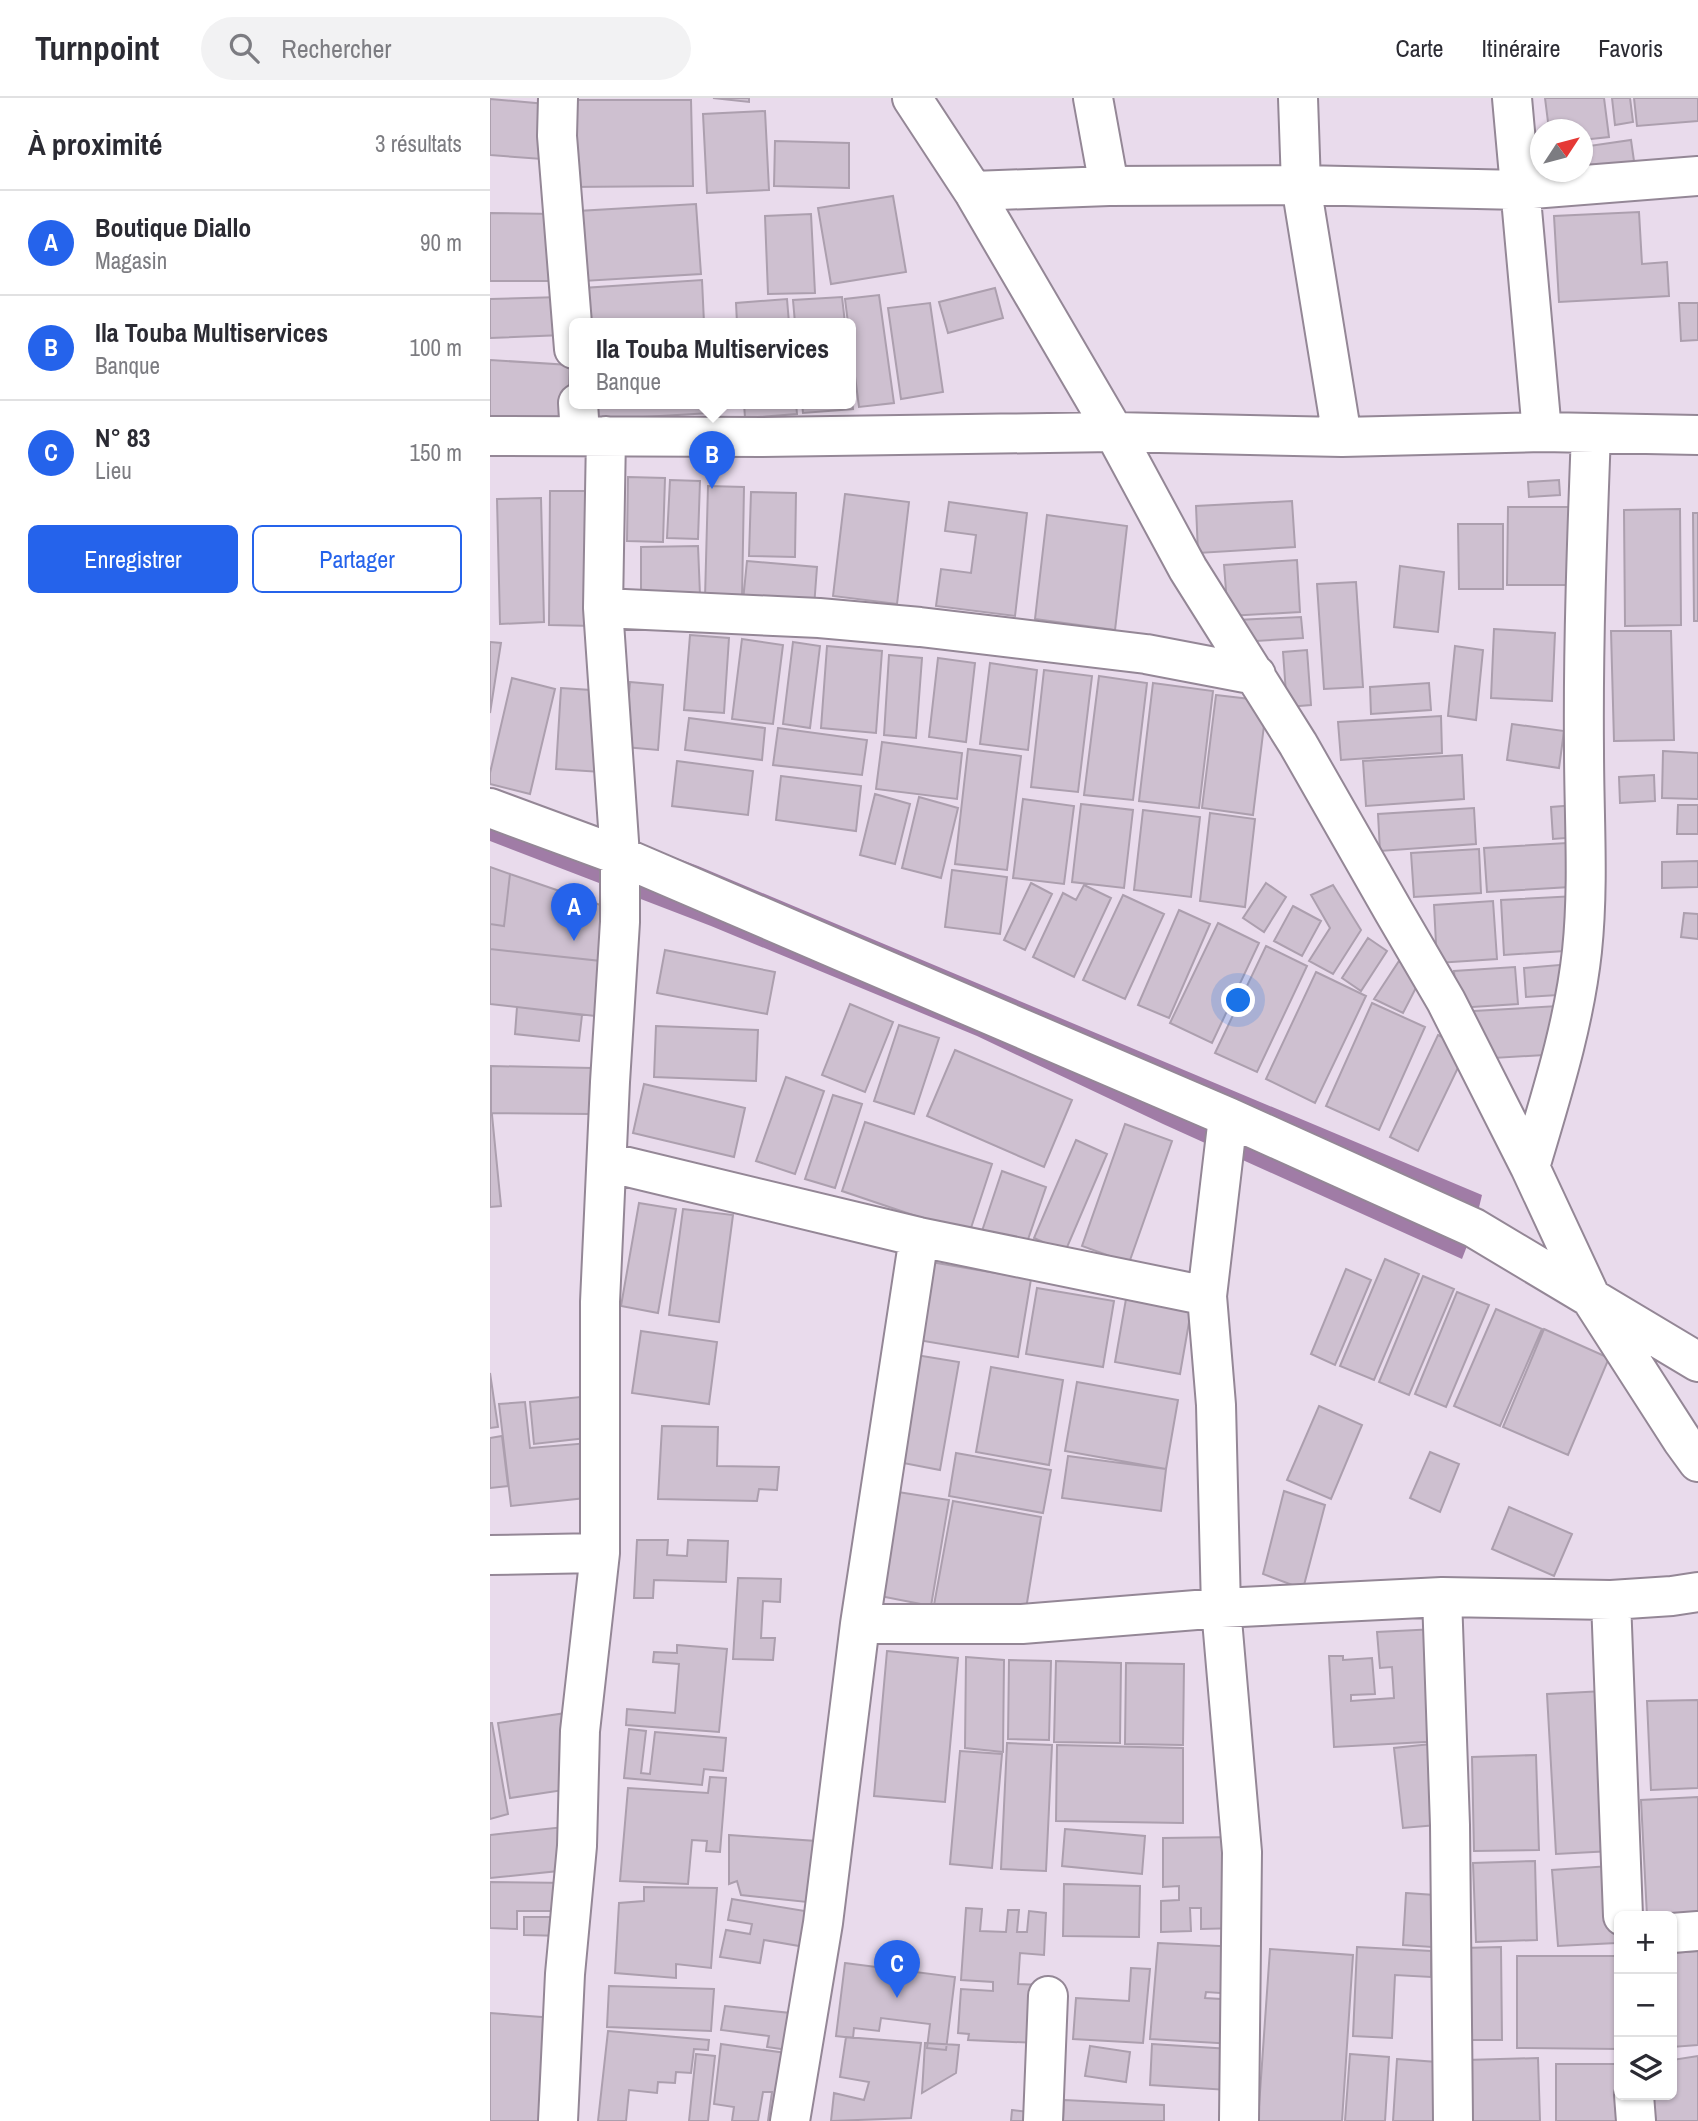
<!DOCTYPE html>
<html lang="fr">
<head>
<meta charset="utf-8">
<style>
	:root { --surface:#fff; --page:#f2f2f3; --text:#2b2b33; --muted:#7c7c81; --line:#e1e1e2; --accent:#2563eb }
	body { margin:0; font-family:"Archivo Narrow",sans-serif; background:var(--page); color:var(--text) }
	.controls { position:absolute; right:21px; bottom:21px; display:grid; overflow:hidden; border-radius:10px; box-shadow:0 2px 5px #0004 }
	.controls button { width:63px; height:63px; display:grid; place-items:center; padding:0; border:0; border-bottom:2px solid var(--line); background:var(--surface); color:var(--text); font:35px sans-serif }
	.compass { position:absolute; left:1040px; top:21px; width:63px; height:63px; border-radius:50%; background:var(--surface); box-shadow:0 2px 5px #0004; rotate:54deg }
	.you { position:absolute; left:749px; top:903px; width:24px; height:24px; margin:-18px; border:5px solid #fff; border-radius:50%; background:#1a73e8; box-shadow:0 0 0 10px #1a73e833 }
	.badge { display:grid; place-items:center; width:46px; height:46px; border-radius:50%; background:var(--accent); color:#fff; font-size:23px; font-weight:700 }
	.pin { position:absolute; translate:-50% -58px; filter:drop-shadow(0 2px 4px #0008) }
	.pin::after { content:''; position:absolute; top:37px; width:24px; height:21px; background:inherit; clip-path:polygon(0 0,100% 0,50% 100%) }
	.popup { position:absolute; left:79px; top:220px; width:287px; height:91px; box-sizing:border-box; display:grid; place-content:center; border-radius:10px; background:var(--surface); filter:drop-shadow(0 2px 5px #0005); font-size:23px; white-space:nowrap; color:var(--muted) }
	.popup b { font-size:26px; color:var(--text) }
	.popup::after { content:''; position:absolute; left:50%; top:100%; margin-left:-14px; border:14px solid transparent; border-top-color:var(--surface) }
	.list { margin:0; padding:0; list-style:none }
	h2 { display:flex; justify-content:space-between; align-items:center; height:91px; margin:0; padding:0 28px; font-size:30px }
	h2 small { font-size:23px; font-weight:400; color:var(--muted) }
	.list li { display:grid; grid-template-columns:46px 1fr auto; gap:21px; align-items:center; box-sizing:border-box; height:105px; padding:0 28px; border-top:2px solid var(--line) }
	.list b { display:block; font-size:26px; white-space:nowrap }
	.list p { margin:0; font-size:23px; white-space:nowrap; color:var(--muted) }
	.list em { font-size:23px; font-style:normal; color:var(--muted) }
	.actions { display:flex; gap:14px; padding:21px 28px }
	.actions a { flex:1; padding:16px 0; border:2px solid var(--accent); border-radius:10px; text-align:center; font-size:24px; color:var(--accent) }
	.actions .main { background:var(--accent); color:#fff }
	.icon { flex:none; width:38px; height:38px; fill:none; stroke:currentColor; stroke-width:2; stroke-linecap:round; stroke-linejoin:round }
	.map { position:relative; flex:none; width:1208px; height:2023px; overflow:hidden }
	header { display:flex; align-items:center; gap:42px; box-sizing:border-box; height:98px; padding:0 35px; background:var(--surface); border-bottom:2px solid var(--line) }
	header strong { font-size:33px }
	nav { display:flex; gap:38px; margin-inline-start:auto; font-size:24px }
	.search { width:490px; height:63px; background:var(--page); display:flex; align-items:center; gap:18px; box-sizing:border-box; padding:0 24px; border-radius:38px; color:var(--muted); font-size:26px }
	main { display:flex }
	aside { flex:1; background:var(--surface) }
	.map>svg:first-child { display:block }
</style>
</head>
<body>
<header>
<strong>Turnpoint</strong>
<div class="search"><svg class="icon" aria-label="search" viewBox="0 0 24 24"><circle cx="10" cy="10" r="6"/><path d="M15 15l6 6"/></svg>Rechercher</div>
<nav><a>Carte</a><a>Itinéraire</a><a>Favoris</a></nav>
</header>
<main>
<aside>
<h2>À proximité<small>3 résultats</small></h2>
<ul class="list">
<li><span class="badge">A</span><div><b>Boutique Diallo</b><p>Magasin</p></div><em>90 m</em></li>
<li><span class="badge">B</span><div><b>Ila Touba Multiservices</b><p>Banque</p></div><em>100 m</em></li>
<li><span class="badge">C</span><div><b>N° 83</b><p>Lieu</p></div><em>150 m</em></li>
</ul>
<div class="actions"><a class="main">Enregistrer</a><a>Partager</a></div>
</aside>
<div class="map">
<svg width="1208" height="2023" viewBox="0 0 1208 2023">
	<rect width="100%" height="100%" fill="#e9dbec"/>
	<path fill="#a07ca6" d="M0,691l208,77 784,329 -8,33 -12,31 -299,-135 -186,-88 -266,-110 -221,-85z"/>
	<path fill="#cec0d0" stroke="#ac9fae" stroke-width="2" d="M223,0h36v4z
		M1055,0h59l5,39 -27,3v-10h-33z
		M1122,0h18l3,24 -18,3z
		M1144,0h64v23l-61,5z
		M0,1l56,5 -4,55 -52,-4z
		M76,2h125l2,86 -126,1z
		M275,13l4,79 -62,3 -4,-79z
		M1141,42l5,35 -54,-3v-25z
		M285,43l74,2v45l-75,-2z
		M403,98l13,76 -75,12 -13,-76z
		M206,106l5,70 -118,7 -5,-70z
		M1149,114l3,52 25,-2 2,34 -110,6 -5,-86z
		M0,115l65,1v67h-65z
		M321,116l4,79 -47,1 -3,-78z
		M212,182l2,43h-118l-3,-35z
		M505,190l8,30 -55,15 -9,-31z
		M389,197l15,108 -35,4 -9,-69v-15h-2l-3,-24z
		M71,199l2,38 -73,3v-39z
		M352,199l3,26h-50l-2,-23z
		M297,201l2,24h-52l-1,-20z
		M440,205l13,89 -42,7 -13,-91z
		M1189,205h19v37l-17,1z
		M0,262l80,5 -3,58 -77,-5z
		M360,285l3,26 -50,4 -1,-10h48z
		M101,305h119l1,10 -119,7z
		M254,305h52l1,11 -52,4z
		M138,379l37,1 -2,64 -36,-1z
		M180,382l30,1 -2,58 -31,-1z
		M1069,382l1,15 -31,2 -1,-15z
		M218,388l36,1 -2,112 -37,-1z
		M60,393h45l-1,135 -45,-1z
		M261,394l45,1 -1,64 -46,-1z
		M355,396l64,8 -12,102 -64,-8z
		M51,400l3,124 -44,2 -3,-125z
		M802,403l3,46 -97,6 -2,-47z
		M459,404l78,11 -12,103 -79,-10 5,-37 30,4 5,-38 -31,-4z
		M1018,409h73v78h-74z
		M1190,411l1,116 -56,1 -1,-116z
		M1203,415h5v108h-4z
		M557,417l80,11 -12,104 -80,-11z
		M968,426h45v65h-44z
		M208,448l2,49 -59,1v-49z
		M807,462l3,52 -72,4 -4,-51z
		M257,463l70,6 -3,40 -71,-6z
		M910,468l44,6 -6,60 -44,-5z
		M866,484l7,105 -39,2 -7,-105z
		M811,519l2,21 -64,4 -2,-22z
		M1004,531l61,4 -3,68 -61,-3z
		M1121,533h60l3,109 -60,1z
		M200,537l39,3 -5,75 -40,-3z
		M252,541l41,6 -10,79 -41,-5z
		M0,544l11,1 -11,70z
		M303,544l27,4 -10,82 -27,-4z
		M337,548l55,5 -6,82 -55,-5z
		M965,548l28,4 -7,70 -28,-4z
		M817,552l4,55 -24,2 -4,-55z
		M399,557l33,3 -6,80 -32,-3z
		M448,560l37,5 -9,79 -37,-5z
		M500,565l47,7 -9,80 -48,-6z
		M554,572l48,6 -14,116 -47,-5z
		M609,578l48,7 -14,117 -49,-5z
		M22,580l43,11 -25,105 -40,-10v-11z
		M140,584l33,3 -5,65 -33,-3z
		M663,585l60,8 -14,117 -60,-7z
		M939,585l2,27 -60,4 -1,-27z
		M71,590l45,3 -5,81 -45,-3z
		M726,597l51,6 -14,114 -51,-7z
		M951,618l1,37 -101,7 -3,-38z
		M199,620l76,10 -3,32 -77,-10z
		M1022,626l52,7 -5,37 -52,-8z
		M288,630l89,12 -5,35 -89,-10z
		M392,644l80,11 -5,46 -81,-10z
		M478,651l53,7 -14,114 -52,-6z
		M1173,653l35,2v46l-36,-1z
		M972,657l2,44 -98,7 -3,-45z
		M187,663l76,10 -5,44 -76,-9z
		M1164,677l1,26 -35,2 -1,-26z
		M291,678l80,10 -5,45 -80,-11z
		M385,696l35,10 -15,60 -35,-9z
		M429,699l39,11 -17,70 -39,-10z
		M533,701l51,7 -10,78 -51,-6z
		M591,706l52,6 -9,78 -52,-6z
		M1086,707l3,32 -26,2 -2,-32z
		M1188,707h20v29h-21z
		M984,710l2,36 -96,7 -2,-37z
		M653,712l57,7 -9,80 -57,-7z
		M720,715l45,6 -10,88 -45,-6z
		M1077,745l3,44 -83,5 -3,-44z
		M989,751l2,44 -67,4 -3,-44z
		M1208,763v26l-36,1v-26z
		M0,769l20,7 -6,52 -14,-2z
		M462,772l55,7 -7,57 -55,-7z
		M20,776l105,36 -5,52 -120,-13v-25l14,2z
		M541,785l21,11 -27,56 -21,-10z
		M776,785l20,14 -22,35 -21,-14z
		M594,787l27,13 -37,79 -41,-20 30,-64 13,7z
		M843,787l28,45 -28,44 -24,-13 21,-33 -19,-33z
		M633,797l41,19 -39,85 -42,-19z
		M1086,798l3,54 -75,5 -3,-55z
		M1003,803l4,58 -60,4 -3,-58z
		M803,808l28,15 -19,35 -28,-15z
		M689,812l31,14 -41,94 -31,-13z
		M1194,815l14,1v25l-17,-2z
		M728,825l41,20 -47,100 -42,-20z
		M878,840l19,13 -26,40 -19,-13z
		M776,848l41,20 -50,106 -42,-19z
		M0,851l120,13 -6,55 -114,-13z
		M175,852l110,22 -8,42 -110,-21z
		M909,863l23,15 -19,37 -29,-14z
		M1081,866l3,30 -48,3 -2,-29z
		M1025,869l3,37 -61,4 -3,-37z
		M826,874l50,24 -51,107 -49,-24z
		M882,905l53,24 -46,103 -53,-24z
		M360,906l43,18 -28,70 -43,-17z
		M1068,908l3,48 -84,5 -3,-48z
		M27,909l65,8 -3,26 -64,-7z
		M409,927l40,13 -25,76 -40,-13z
		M166,928l102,4 -2,51 -102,-4z
		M948,937l29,14 -49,102 -28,-14z
		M465,952l117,50 -28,67 -117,-51z
		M1,968l101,2 -1,46 -100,-1z
		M296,979l38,14 -29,83 -39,-13z
		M154,986l101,24 -11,49 -101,-24z
		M343,997l29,9 -27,84 -30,-9z
		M0,1017h2l9,91 -11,1z
		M375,1024l127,42 -23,70 -127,-43z
		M635,1026l47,17 -43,122 -47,-17z
		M586,1042l31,14 -42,98 -31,-14z
		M512,1073l44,16 -22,64 -44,-14z
		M149,1105l37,6 -18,104 -37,-7z
		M193,1111l50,6 -14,107 -50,-7z
		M895,1161l34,15 -45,106 -34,-14z
		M435,1163l106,18 -13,78 -106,-18z
		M856,1171l25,11 -36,85 -24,-11z
		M933,1178l31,13 -45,106 -30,-13z
		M547,1190l77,13 -11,66 -77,-13z
		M967,1194l32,13 -43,102 -31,-13z
		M636,1201l65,12 -11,63 -65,-12z
		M1006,1211l46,20 -42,97 -46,-20z
		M1054,1231l65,29 -41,97 -65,-28z
		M151,1233l76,11 -8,62 -77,-11z
		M426,1257l43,7 -19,108 -42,-8z
		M501,1269l72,13 -14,85 -73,-13z
		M0,1275l8,54 -8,1z
		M587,1284l101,18 -12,69 -101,-18z
		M101,1298l4,41 -61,7 -4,-42z
		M35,1304l5,46 59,-5 6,54 -84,9 -12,-102z
		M829,1308l43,19 -31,74 -44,-19z
		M172,1328l56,1 -1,39 62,1 -2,23 -18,-1 -2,12 -99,-2z
		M12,1338l6,50 -18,2v-50z
		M940,1354l29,12 -19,48 -30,-14z
		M466,1355l95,17 -8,43 -94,-17z
		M578,1358l98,13 -5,42 -99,-13z
		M794,1393l41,14 -22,84 -40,-15z
		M408,1394l51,8 -18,106 -51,-10z
		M463,1403l88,16 -17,104 -90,-16z
		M1019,1409l63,27 -18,42 -62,-27z
		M147,1442h31l-1,15 20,1 1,-16 40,1 -2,41 -72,-2 -1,18h-19z
		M248,1480l43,1 -1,23 -17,-1 -2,37h14l-2,22 -40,-1z
		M946,1531l7,112 -109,6 -5,-91h14v4l29,-2 3,36 -24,1v6l43,-3 -2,-31 -12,1 -3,-36z
		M187,1547l50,4 -8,83 -93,-7 1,-16 48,4 4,-49 -26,-2 1,-10 23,1z
		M397,1553l71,7 -13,144 -71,-6z
		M476,1559l38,3 -1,92 -38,-4z
		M519,1562l42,1 -2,79 -41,-1z
		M566,1563l65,2 -1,80 -66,-1z
		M636,1565l58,1 -1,81 -58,-1z
		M1114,1593l8,160 -56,3 -9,-160z
		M1208,1602v88l-47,2 -4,-89z
		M76,1615l11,75 -67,10 -12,-75z
		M0,1625h2l16,91 -18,5z
		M139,1631l17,2 -5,42 9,1 5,-42 71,6 -3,33 -19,-2 -2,16 -78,-7z
		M517,1645l45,2 -6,126 -45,-2z
		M950,1645l8,81 -45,4 -9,-80z
		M567,1647l126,3v75l-127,-2z
		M470,1653l42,3 -10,114 -42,-4z
		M1046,1657l3,95 -65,1 -2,-94z
		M220,1679l16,1 -6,74 -14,-1 1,-10 -15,-1 -4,44 -68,-3 8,-93 80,5z
		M1208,1699v124l-26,-5h-25l-6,-116z
		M74,1729l4,43 -78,8v-43z
		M575,1731l80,7 -3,38 -80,-8z
		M239,1737l102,7 -24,60 -66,-7 -4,-14 -8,3z
		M749,1739v91l-38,1v-21h-11l1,23 -30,1v-31l18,-1v-14l-16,1v-49z
		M1045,1763l2,79 -61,2 -3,-79z
		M1120,1768l6,77 -58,3 -6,-76z
		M0,1784l79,1v28h-52v18l-27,-1z
		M574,1786l76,2 -1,51 -76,-1z
		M154,1789l73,1 -6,80 -35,-4v14l-61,-5 4,-70 25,-2z
		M916,1795l29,2 -3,52 -29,-2z
		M242,1801l79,13 -6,35 -41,-7 -4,23 -40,-6 6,-27 24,4 2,-10 -24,-4z
		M476,1810l16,1 -2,22 26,1 2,-22h11l-2,22h10l2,-21 17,2 -2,42 -24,-2 -2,31 24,1 -4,58 -70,-3 1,-6 -11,-1 3,-44 32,2v-9l-32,-2z
		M34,1819h42l-1,19 -41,-1z
		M668,1845l81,4 -4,47 -29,-2 -1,6 33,2 -4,44 -84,-5z
		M867,1849l74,4v26l-36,-2 -3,63 -39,-2z
		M1011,1849l1,93h-39l-1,-92z
		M780,1851l83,6 -11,166h-84z
		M1208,1853v94l-26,2v-94z
		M1027,1858h102v93l-102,-1z
		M355,1865l110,14 -9,73 -19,-2 3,-24 -49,-6 -2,13 -25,-3 -1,10 -17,-2z
		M641,1870l19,1 -7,74 -70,-4 3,-41 53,3z
		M119,1888l105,3 -3,42 -104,-4z
		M235,1908l75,8 -5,37 -28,-4 2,-11 -48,-6z
		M0,1915l65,5 1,103h-66z
		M118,1933l101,9 -1,10 -14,-1 -3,24 -15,-1 -1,11 -17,-1 -1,11 -28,-3 -3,31h-28z
		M356,1939l75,6 -10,75 -80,3 3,-28 30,7 5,-18 -29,-5z
		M435,1945l34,2 -3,28 -34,20z
		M231,1946l73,10 -11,67h-15l4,-29h-9l-5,29h-26l2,-14 -20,-3z
		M662,1946l78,5 -2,41 -78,-5z
		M600,1948l40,6 -4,30 -41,-6z
		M206,1956l19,2 -7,65h-19z
		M860,1956l39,3 -4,64h-40z
		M1208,1958v65h-42l-4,-26h20v-35z
		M1048,1960l2,63h-72l-2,-61z
		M907,1961l40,3 -4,59h-40z
		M1066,1966h63v31l9,26h-72z
		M574,2002l100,5v16h-101z
		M522,2012l26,3 -1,8h-26z"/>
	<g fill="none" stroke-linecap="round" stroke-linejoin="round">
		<defs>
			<path id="minor" d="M68,0l-1,38 17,213
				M422,0l61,93 141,241 74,137 110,175 96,168 52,89 84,166 62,133 90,140 16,22
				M603,0l16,88
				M808,0l3,87 41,252
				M1022,0l30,334
				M483,93l136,-5 192,-1 220,5 177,-14
				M88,305l2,32
				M0,338l273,1 351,-5 228,5 200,-5 156,3
				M113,510l216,10 101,9 226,27 110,21
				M0,710l130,48 221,95 387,166 246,111 224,134
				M738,1019l-21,179 9,109 5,203 21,244 -3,269
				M117,1064l312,75 288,59
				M1040,1069c21,-71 44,-142 52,-216 7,-67 2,-134 2,-201 -1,-106 3,-212 7,-317
				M0,1457l110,-2
				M952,1499l8,228 3,296
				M1121,1502l12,316
				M370,1526h162l199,-16 221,-11 169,3 61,-4 26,-4
				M1182,1835l26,-2
				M1144,1997l2,26
				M68,2023l7,-147 12,-128 3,-115 20,-178v-251l10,-220 10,-160v-66l-17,-248 3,-172
				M300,2023l33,-198 37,-299 59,-387
				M553,2023l5,-125"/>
		</defs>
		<use href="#minor" stroke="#948796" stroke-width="42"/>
		<use href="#minor" stroke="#fff" stroke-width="38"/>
	</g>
</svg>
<div class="controls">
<button>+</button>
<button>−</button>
<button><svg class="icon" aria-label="layers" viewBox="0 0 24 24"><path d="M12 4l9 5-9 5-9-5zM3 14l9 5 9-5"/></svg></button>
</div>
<svg class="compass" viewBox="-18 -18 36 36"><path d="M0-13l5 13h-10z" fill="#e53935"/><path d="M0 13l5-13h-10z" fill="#7c7c81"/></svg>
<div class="you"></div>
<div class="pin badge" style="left:84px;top:843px">A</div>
<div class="pin badge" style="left:222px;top:391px">B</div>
<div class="popup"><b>Ila Touba Multiservices</b>Banque</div>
<div class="pin badge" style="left:407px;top:1900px">C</div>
</div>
</main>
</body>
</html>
